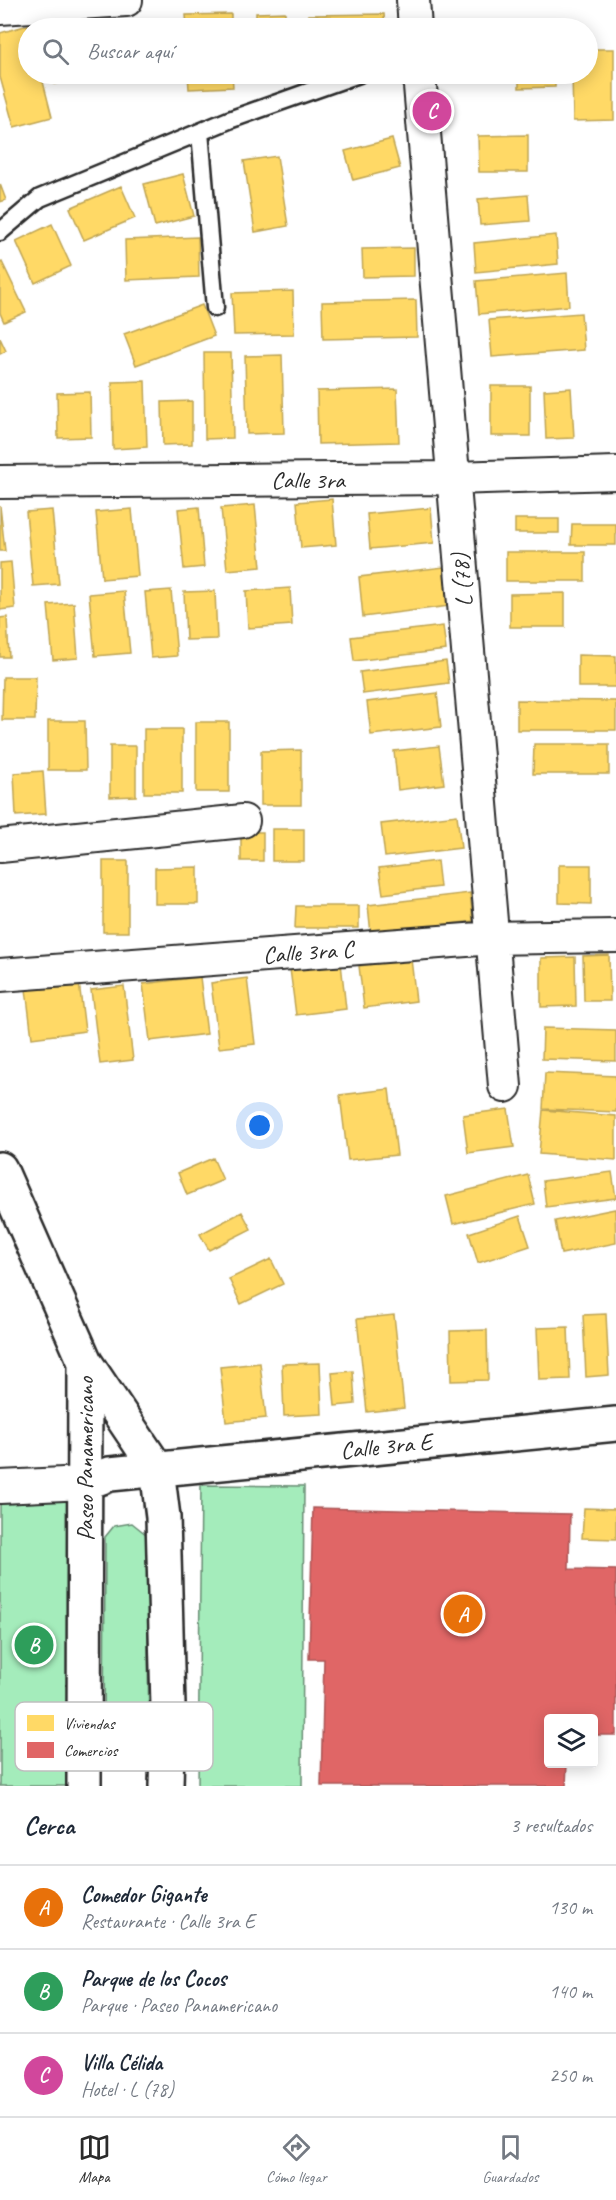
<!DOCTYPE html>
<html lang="es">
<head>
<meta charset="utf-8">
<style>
	:root { --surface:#fff; --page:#f6f6f7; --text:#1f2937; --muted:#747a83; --line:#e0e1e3; --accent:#2b2b2b }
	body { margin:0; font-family:Caveat,sans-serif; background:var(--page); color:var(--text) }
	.controls { position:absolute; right:18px; bottom:18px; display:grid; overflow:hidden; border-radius:6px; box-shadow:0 3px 15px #0003 }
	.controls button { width:54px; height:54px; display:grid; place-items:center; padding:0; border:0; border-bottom:2px solid var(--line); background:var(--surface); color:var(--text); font:30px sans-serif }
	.you { position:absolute; left:260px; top:1126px; width:21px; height:21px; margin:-15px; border:4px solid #fff; border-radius:50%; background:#1a73e8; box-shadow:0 0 0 9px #1a73e833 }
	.badge { display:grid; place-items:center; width:39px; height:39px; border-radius:50%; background:var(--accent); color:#fff; font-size:20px; font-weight:700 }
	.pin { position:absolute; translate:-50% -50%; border:3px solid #fff; box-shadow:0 2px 6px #0006 }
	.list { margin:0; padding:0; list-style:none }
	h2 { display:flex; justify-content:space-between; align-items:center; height:78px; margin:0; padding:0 24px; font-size:26px }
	h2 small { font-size:20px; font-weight:400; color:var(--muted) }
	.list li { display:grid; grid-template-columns:39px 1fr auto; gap:18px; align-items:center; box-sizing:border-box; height:84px; padding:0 24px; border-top:2px solid var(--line) }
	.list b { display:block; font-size:22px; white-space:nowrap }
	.list p { margin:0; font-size:20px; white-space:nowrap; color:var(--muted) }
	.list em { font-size:20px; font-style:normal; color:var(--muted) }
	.icon { flex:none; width:33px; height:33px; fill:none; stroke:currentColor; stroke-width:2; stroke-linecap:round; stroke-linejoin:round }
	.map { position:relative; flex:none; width:616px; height:1786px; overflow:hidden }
	.search { position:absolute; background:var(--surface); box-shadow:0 3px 15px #0003; left:18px; right:18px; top:18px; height:66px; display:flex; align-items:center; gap:15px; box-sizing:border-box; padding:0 21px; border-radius:33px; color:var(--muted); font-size:22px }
	.sheet { height:330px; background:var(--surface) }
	nav { display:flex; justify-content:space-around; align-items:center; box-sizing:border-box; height:84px; border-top:2px solid var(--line); background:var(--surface); font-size:16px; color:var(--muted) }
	nav a { display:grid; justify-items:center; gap:3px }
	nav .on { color:var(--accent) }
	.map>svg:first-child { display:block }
</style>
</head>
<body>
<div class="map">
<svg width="616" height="1786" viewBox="0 0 616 1786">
	<rect width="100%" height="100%" fill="#fff"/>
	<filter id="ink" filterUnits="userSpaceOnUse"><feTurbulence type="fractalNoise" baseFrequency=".0167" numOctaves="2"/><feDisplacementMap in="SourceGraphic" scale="12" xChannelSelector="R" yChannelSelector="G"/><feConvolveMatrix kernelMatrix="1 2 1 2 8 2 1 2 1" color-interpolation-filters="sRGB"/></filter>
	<g filter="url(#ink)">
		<path fill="#a4ecbb" stroke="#688c73" stroke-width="1.5" d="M201,1485l103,1 -2,300h-104z
			M70,1500l-4,286h-66v-282z
			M132,1523l15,12 2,213c-12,19 -18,23 -40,17l-5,-16 1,-212 9,-11z"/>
		<path fill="#ffd966" stroke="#bfa554" stroke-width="1.5" d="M91,9l4,19h-53l-2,-7z
			M285,12v16h-29v-15z
			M231,14v14h-44l-1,-13z
			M384,14l1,14h-76l-1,-13z
			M28,25v49h13l11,43 -38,10 -14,-50v-44z
			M588,49h26v71l-41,1 -1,-47h16z
			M52,74h46l-43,10z
			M188,74h44l1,13 -44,2z
			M258,74h29v3l-28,2z
			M519,74h36v13l-36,1z
			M528,135v37h-49l-1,-36z
			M392,139l8,29 -47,12 -8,-29z
			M277,156l11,70 -33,6 -11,-71z
			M183,174l11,42 -39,10 -11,-42z
			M0,184l6,16 -6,2z
			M121,186l14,32 -51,22 -14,-32z
			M528,195l2,26 -50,4 -2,-26z
			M52,224l19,42 -36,17 -19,-42z
			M556,235l2,29 -82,8 -2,-29z
			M198,237l1,40 -73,3 -1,-40z
			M414,248v28l-51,1 -1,-28z
			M2,262l24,50 -22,10 -4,-9v-50z
			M567,273l2,33 -90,8 -3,-33z
			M293,291l1,43 -60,1 -2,-42z
			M416,300l1,37 -94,2 -1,-37z
			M202,305l12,31 -78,29 -12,-31z
			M581,313l3,37 -92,7 -3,-37z
			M0,338l6,13 -6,3z
			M204,353h27l2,85 -28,1z
			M282,355l2,78 -37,1 -2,-78z
			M145,381l2,66 -34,2 -1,-67z
			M491,386h39v50h-39z
			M571,388l3,50 -28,1 -2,-49z
			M397,389l2,53 -81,2 -1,-53z
			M90,392l1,45 -33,1 -1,-45z
			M192,401v43l-29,1 -1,-43z
			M332,499l4,46 -35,3 -4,-46z
			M255,505l6,62 -34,3 -6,-62z
			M0,506l5,45h-5z
			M199,507l5,60 -20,2 -6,-60z
			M431,508l3,35 -64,6 -3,-35z
			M132,509l6,67 -36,3 -6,-67z
			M52,510l7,74 -26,2 -7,-74z
			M515,519h44v14h-44z
			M572,524h44v21h-45z
			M506,552h79v29h-79z
			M11,562l4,46 -15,2v-47z
			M444,567l5,39 -86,11 -4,-40z
			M290,588l2,37 -44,3 -2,-37z
			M171,590l6,66 -26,2 -6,-66z
			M124,591l6,62 -35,3 -6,-62z
			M215,591l2,48 -31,1 -2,-48z
			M565,593v34h-55v-33z
			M74,603l4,55 -25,2 -5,-55z
			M7,617l2,40h-9v-39z
			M443,626l3,24 -92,11 -3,-24z
			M578,655l38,1v31h-38z
			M446,661l3,22 -86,11 -3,-22z
			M3,677h33l-1,43h-33z
			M437,693l4,34 -70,8 -4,-33z
			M517,700l99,1v29h-99z
			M48,721h37l1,49h-38z
			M196,722h33v70h-33z
			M144,729h38v64h-38z
			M534,744h75v30h-76z
			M110,746h26v50l-26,1z
			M439,746l5,38 -46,6 -4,-39z
			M301,750v55h-40v-54z
			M43,771l3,43 -30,2 -2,-43z
			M457,815l4,33 -76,9 -4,-33z
			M272,829h32v32h-32z
			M241,832h22v29h-22z
			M103,861h25v71h-25z
			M437,861l3,26 -57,7 -4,-26z
			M559,865h32v39l-32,-1z
			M198,867v37h-43v-36z
			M470,893l3,28 -102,13 -3,-29z
			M296,906h63v22h-64z
			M609,955l1,46h-26l-1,-45z
			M575,957l1,49 -35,1v-49z
			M411,959l5,42 -52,7 -5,-42z
			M341,963l5,46 -50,6 -6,-46z
			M200,977l7,57 -57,7 -7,-57z
			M247,978l8,66 -36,4 -8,-65z
			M79,982l6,49 -53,7 -6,-49z
			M124,986l9,74 -33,4 -9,-74z
			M543,1028l73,2v31l-74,-2z
			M545,1073l71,3v36l-73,-3z
			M389,1089l8,66 -49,5 -8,-65z
			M508,1109l6,38 -46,6 -5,-38z
			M543,1110l73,6v44l-77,-6z
			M213,1158l10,22 -36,15 -9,-22z
			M612,1172l4,26 -70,9 -3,-26z
			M528,1175l7,29 -82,20 -7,-28z
			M615,1209l1,34 -55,11 -6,-33z
			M242,1212l9,17 -42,21 -9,-16z
			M520,1216l10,30 -52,17 -9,-30z
			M271,1259l12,25 -42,20 -12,-25z
			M606,1314l3,61 -23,2 -3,-62z
			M394,1315l10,93 -37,4 -10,-93z
			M568,1327l2,52 -31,1 -2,-52z
			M487,1330l1,50 -37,1 -1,-50z
			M260,1363l6,55 -40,4 -6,-55z
			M320,1363l2,51 -38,2 -2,-52z
			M353,1371l2,33 -20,2 -3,-33z
			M584,1508l32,1v30l-34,-1z"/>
		<path fill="#e06666" stroke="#aa5454" stroke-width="1.5" d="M313,1508l257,6 -1,55 47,1v165h-22v-17h-46v46h19l-1,22h-245l3,-127h-15z"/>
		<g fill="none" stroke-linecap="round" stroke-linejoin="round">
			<defs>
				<path id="lane" d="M200,132l15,176
					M0,232l40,-34 189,-78 130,-46"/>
				<path id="street" d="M413,0l2,28
					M0,8l126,-8
					M419,74l86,1012
					M0,482l454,-4 162,-5
					M0,846l243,-25
					M0,975l493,-37 123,-2
					M0,1487l85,-4"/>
				<path id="secondary" d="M0,1169l85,193 72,107 6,48 5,189 -2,80
					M85,1483l25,-9 506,-50
					M84,1786l1,-424"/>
			</defs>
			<use href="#lane" stroke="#2b2b2b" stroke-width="21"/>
			<use href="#street" stroke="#2b2b2b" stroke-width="36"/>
			<use href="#secondary" stroke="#2b2b2b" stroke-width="38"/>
			<use href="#lane" stroke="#fff" stroke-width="16"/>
			<use href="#street" stroke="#fff" stroke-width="32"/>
			<use href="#secondary" stroke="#fff" stroke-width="33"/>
		</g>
	</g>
	<g text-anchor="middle" stroke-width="6" stroke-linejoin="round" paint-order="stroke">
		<g font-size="24" fill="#2b2b2b" stroke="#fff">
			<text x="308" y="488">Calle 3ra</text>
			<text transform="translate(462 580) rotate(-95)" y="8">L (78)</text>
			<text transform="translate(308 952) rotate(-4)" y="8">Calle 3ra C</text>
			<text transform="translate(386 1446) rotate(-6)" y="8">Calle 3ra E</text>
			<text transform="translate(85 1459) rotate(-90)" y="8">Paseo Panamericano</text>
		</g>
	</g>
	<rect x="15" y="1702" width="198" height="69" rx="9" fill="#fff" stroke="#bfbfbf" stroke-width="1.5"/>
	<rect x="27" y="1715" width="27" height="16" fill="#ffd966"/>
	<rect x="27" y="1742" width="27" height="16" fill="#e06666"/>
	<g font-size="16" fill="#2b2b2b">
		<text x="64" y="1729">Viviendas</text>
		<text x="64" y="1756">Comercios</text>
	</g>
</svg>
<div class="controls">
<button><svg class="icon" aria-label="layers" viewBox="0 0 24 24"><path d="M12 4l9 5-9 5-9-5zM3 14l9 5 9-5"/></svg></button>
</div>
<div class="you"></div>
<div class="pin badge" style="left:463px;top:1614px;background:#e8710a">A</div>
<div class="pin badge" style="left:34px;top:1645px;background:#2e9e5b">B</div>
<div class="pin badge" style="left:432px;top:111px;background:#d1479c">C</div>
<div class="search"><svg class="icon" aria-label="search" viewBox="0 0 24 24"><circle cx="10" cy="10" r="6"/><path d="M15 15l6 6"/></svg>Buscar aquí</div>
</div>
<section class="sheet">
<h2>Cerca<small>3 resultados</small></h2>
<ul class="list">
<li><span class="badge" style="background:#e8710a">A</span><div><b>Comedor Gigante</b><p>Restaurante · Calle 3ra E</p></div><em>130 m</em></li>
<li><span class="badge" style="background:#2e9e5b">B</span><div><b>Parque de los Cocos</b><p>Parque · Paseo Panamericano</p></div><em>140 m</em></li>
<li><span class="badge" style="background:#d1479c">C</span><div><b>Villa Célida</b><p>Hotel · L (78)</p></div><em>250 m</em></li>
</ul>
</section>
<nav>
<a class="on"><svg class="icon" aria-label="map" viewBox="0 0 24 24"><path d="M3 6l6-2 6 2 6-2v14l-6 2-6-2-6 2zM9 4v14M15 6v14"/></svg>Mapa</a>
<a><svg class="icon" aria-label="directions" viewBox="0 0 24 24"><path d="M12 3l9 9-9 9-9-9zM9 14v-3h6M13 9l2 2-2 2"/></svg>Cómo llegar</a>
<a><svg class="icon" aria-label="saved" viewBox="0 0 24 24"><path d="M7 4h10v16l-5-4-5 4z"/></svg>Guardados</a>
</nav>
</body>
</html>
